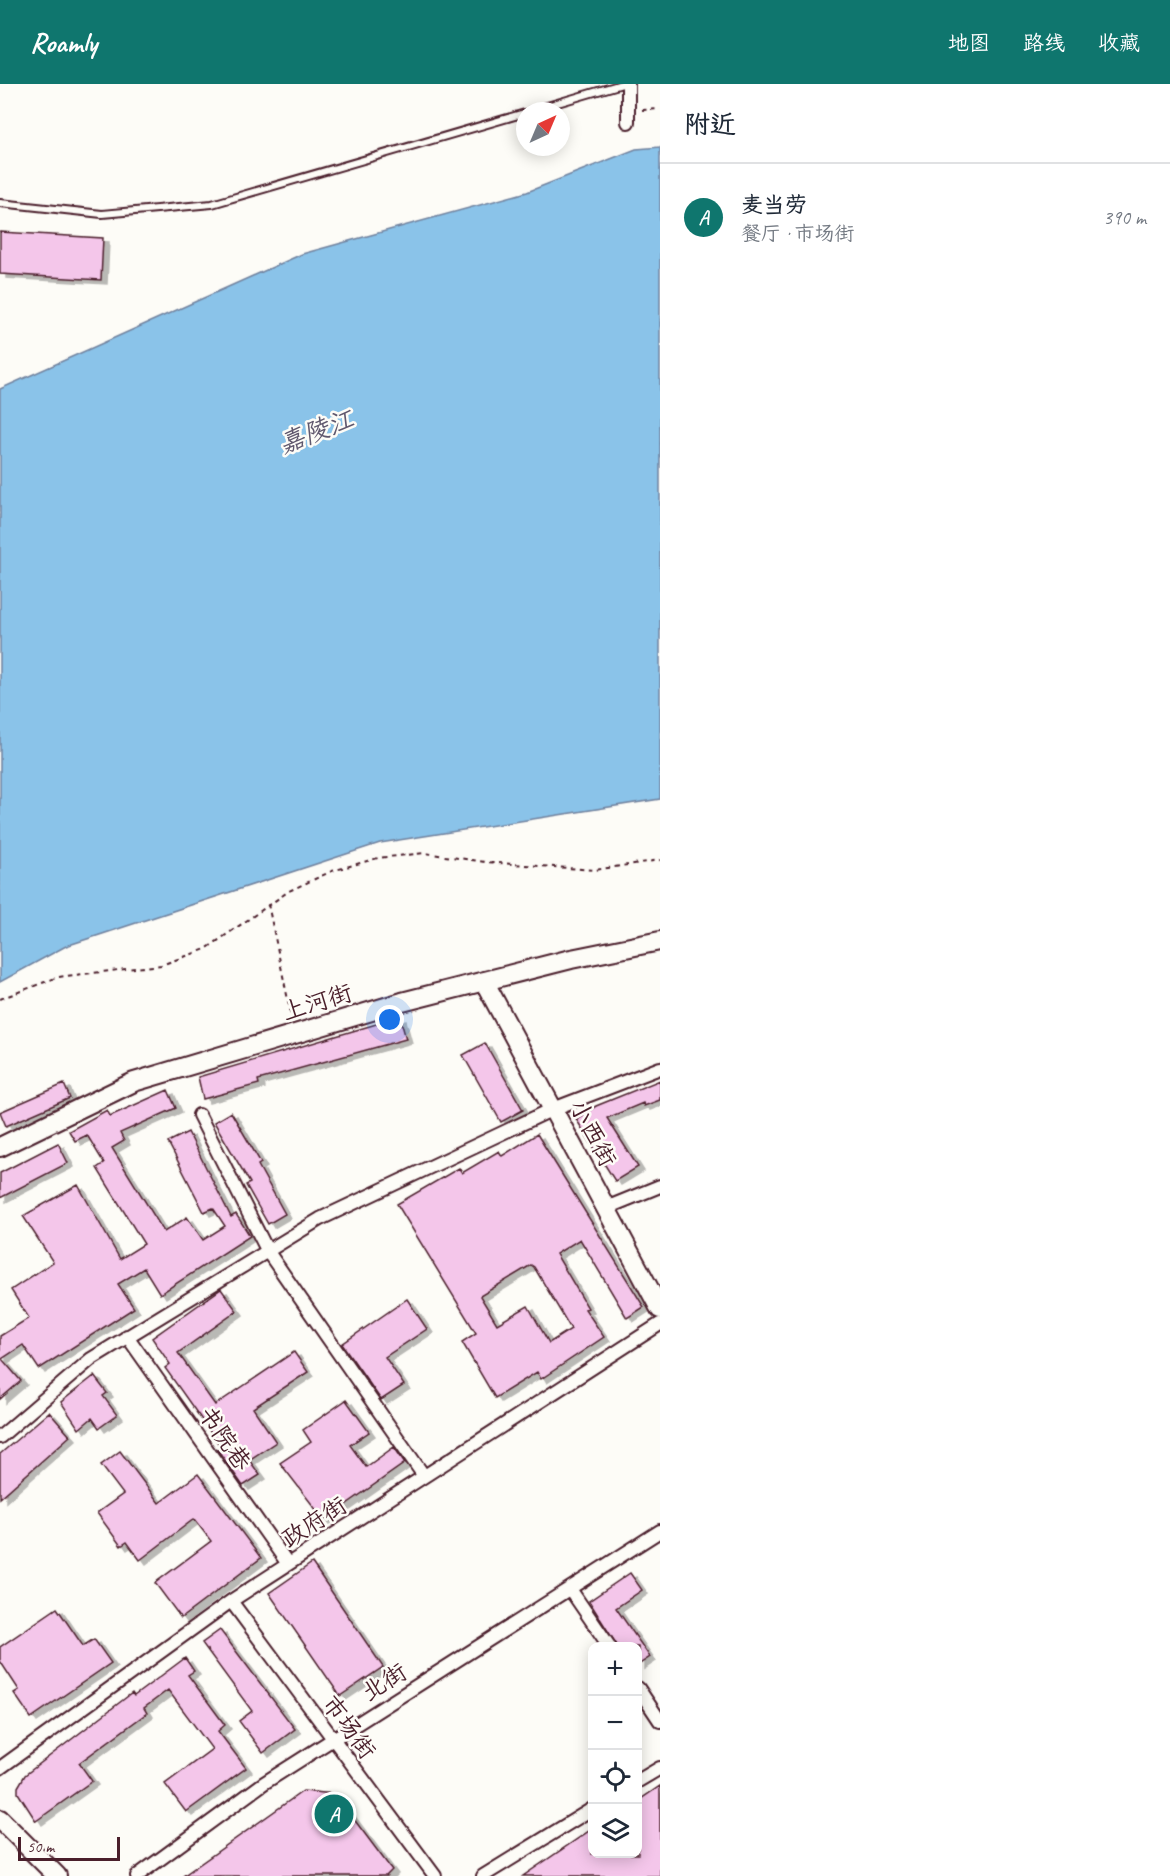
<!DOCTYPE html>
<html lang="zh">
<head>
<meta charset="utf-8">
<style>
	:root { --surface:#fff; --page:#f6f6f7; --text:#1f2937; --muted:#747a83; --line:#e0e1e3; --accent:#0f766e }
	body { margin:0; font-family:Caveat,"LXGW WenKai TC",sans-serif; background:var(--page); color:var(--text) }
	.controls { position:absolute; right:18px; bottom:18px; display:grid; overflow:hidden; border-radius:12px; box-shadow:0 3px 15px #0003 }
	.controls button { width:54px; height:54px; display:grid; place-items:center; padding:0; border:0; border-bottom:2px solid var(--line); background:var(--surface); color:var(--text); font:30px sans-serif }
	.compass { position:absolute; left:516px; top:18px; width:54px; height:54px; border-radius:50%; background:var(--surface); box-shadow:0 3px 15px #0003; rotate:44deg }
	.scale { position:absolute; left:18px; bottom:15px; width:102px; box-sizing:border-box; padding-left:6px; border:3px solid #4a1f2b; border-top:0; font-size:16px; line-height:21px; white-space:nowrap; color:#4a1f2b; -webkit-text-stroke:4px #fdfcf7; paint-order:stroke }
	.you { position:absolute; left:390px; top:936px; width:21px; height:21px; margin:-15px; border:4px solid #fff; border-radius:50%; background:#1a73e8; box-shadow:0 0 0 9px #1a73e833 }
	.badge { display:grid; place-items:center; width:39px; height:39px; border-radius:50%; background:var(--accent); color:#fff; font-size:20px; font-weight:700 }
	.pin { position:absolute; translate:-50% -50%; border:3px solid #fff; box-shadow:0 2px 6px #0006 }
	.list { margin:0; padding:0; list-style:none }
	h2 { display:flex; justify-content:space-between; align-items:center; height:78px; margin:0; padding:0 24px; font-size:26px }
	h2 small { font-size:20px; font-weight:400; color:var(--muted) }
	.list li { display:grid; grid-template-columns:39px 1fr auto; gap:18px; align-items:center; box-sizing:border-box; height:108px; padding:0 24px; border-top:2px solid var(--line) }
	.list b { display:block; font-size:22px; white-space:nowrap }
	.list p { margin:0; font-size:20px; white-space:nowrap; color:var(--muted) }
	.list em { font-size:20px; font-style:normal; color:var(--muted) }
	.icon { flex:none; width:33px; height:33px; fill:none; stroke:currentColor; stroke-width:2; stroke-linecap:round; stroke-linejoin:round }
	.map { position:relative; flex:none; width:660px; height:1792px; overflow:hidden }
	header { display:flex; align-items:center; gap:36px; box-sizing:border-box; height:84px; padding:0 30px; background:var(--accent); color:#fff }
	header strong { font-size:28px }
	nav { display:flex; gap:33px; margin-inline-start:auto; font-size:21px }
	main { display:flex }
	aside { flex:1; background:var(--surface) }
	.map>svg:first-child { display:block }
</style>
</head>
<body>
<header>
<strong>Roamly</strong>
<nav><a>地图</a><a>路线</a><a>收藏</a></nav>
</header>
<main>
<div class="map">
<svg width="660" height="1792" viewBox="0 0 660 1792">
	<defs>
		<filter id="shadow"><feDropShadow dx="6" dy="4" stdDeviation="0" flood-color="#0004"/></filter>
	</defs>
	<rect width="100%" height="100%" fill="#fdfcf7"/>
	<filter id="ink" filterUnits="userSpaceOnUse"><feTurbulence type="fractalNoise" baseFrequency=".0167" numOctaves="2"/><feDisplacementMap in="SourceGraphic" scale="12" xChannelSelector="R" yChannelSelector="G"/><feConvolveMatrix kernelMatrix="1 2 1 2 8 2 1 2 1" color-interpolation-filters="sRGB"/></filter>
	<g filter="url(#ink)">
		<path fill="#8ac3e9" stroke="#70819d" stroke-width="1.5" d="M660,63v652l-280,44 -314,103 -66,36v-593l302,-135 225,-62 109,-43z"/>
		<path fill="#f4c6ea" stroke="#4a1f2b" stroke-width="1.5" fill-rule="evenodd" filter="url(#shadow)" d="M0,148l103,6 -2,42 -101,-6z
			M400,933l6,22 -148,41 1,4 -56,15 -5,-22z
			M485,959l38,67 -22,12 -38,-67z
			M660,996v20l-16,6 -1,-3 -36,15 31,49 -23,14 -39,-62 20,-13z
			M64,1000l6,14 -64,28 -6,-14z
			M168,1006l8,18 -56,25 4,8 -12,7 52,84 23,-15 16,23 22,-14 -12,-18 -9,4 -36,-70 20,-10 43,85 5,-3 14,22 -90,58 -16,-26 -26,16 16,24 -95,61 -16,-24 -21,14 19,22 -21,18v-63l29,-18 -18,-28 42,-28 -30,-46 55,-31 42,74 24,-15 -47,-76 7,-5 -17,-28 -12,6 -6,-10 38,-21 3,6z
			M231,1028l30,51 -3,2 27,49 -17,10 -22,-39 4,-2 -36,-61z
			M537,1050l107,173 -17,11 -47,-79 -24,15 32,54 -3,1 19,28 -63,42 -4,-7 -42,26 -33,-56 14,-9 -79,-129 62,-36 3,5 37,-22 3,5zM531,1181l3,2 37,62 -22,14 -21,-37 -31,18 -17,-28z
			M58,1059l10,20 -68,35v-25z
			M221,1205l16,22 -59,42 37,52 79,-53 14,20 -55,36 23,34 -27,18 11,15 -17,11 -26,-37 4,-2 -56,-79 5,-4 -18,-26z
			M407,1215l20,30 -42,28 19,28 -23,15 -39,-56z
			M94,1292l13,17 -4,3 14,19 -18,13 -7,-10 -13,11 -18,-27z
			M346,1316l23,32 -19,13 16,22 28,-20 11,16 -81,57 -44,-57 31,-21 -8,-12z
			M49,1328l21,24 -70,62v-44z
			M120,1367l39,52 39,-29 63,84 -80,60 -26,-35 56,-42 -17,-22 -54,41 -13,-18 -6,4 -24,-33 26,-19 -22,-29z
			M312,1479l71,104 -43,29 -71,-103z
			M630,1489l12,17 -26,18 34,49 -12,8v-18h-20l-29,-46z
			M57,1524l26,38 11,-7 17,24 -80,55 -17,-25 5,-3 -19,-29v-14z
			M220,1546l75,99 -32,24 -24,-32 13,-10 -50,-68z
			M185,1574l9,13 -6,4 37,50 -7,6 28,37 -60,44 -21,-28 47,-35 -44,-59 -24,18 3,5 -68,50 13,18 -56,40 -18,-28v-6l7,-12 107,-82 2,3z
			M660,1702v90h-137l69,-47v25h46v-53z
			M303,1707l32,3 57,76 -6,6h-203z"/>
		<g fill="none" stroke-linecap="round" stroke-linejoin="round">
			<defs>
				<path id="lane" d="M530,27l92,-27
					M0,119l102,11 110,-10 313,-91"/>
				<path id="street" d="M628,0v38
					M199,1031l69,137 156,224
					M606,1124l54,-22
					M127,1252l161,228
					M0,1353l91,-78 229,-140 233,-110 107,-41
					M570,1505l39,57
					M231,1517l204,275
					M638,1604l22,33
					M0,1684l231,-167 429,-277
					M638,1697l22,-13
					M137,1792l127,-93 396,-252
					M483,1792l109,-67"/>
				<path id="secondary" d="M484,897l176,328
					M0,1063l134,-65 268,-80 169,-43 89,-18
					M0,1735l57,57"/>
			</defs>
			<use href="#lane" stroke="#4a1f2b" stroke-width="10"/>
			<use href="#street" stroke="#4a1f2b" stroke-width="16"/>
			<use href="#secondary" stroke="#4a1f2b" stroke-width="22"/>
			<path stroke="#4a1f2b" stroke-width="2" stroke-dasharray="4.5 4.5" stroke-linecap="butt" d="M642,26l18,-1
				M268,820l24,115
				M0,915l58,-22 103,-12 45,-16 83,-58 43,-20 46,-13 47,-5 60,9 110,8 65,-10"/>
			<use href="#lane" stroke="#fdfcf7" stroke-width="6"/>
			<use href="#street" stroke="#fdfcf7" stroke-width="12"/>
			<use href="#secondary" stroke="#fdfcf7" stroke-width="18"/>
		</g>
	</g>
	<g text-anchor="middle" stroke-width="5" stroke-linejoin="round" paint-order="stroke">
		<g font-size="24" fill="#4a1f2b" stroke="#fdfcf7">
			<text transform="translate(317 918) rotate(-17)" y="8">上河街</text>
			<text transform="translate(593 1049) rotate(62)" y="8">小西街</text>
			<text transform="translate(225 1354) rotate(55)" y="8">书院巷</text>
			<text transform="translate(314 1438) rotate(-33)" y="8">政府街</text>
			<text transform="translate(384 1598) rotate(-32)" y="8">北街</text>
			<text transform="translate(349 1643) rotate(53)" y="8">市场街</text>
		</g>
		<g font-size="26" font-style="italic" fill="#60586e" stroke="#fdfcf7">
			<text transform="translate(316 347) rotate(-21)" y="9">嘉陵江</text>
		</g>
	</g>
</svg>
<div class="controls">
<button>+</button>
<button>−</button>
<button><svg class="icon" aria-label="locate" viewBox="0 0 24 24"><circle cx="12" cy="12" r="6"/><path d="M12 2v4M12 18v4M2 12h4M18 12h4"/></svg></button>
<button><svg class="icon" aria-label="layers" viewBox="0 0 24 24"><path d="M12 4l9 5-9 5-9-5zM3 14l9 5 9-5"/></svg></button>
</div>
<svg class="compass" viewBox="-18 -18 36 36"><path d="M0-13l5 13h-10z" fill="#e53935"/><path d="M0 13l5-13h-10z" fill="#747a83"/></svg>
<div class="scale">50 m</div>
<div class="you"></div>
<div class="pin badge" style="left:334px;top:1730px">A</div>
</div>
<aside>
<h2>附近<small></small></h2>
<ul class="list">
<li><span class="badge">A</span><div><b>麦当劳</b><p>餐厅 · 市场街</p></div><em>390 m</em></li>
</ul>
</aside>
</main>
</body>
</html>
